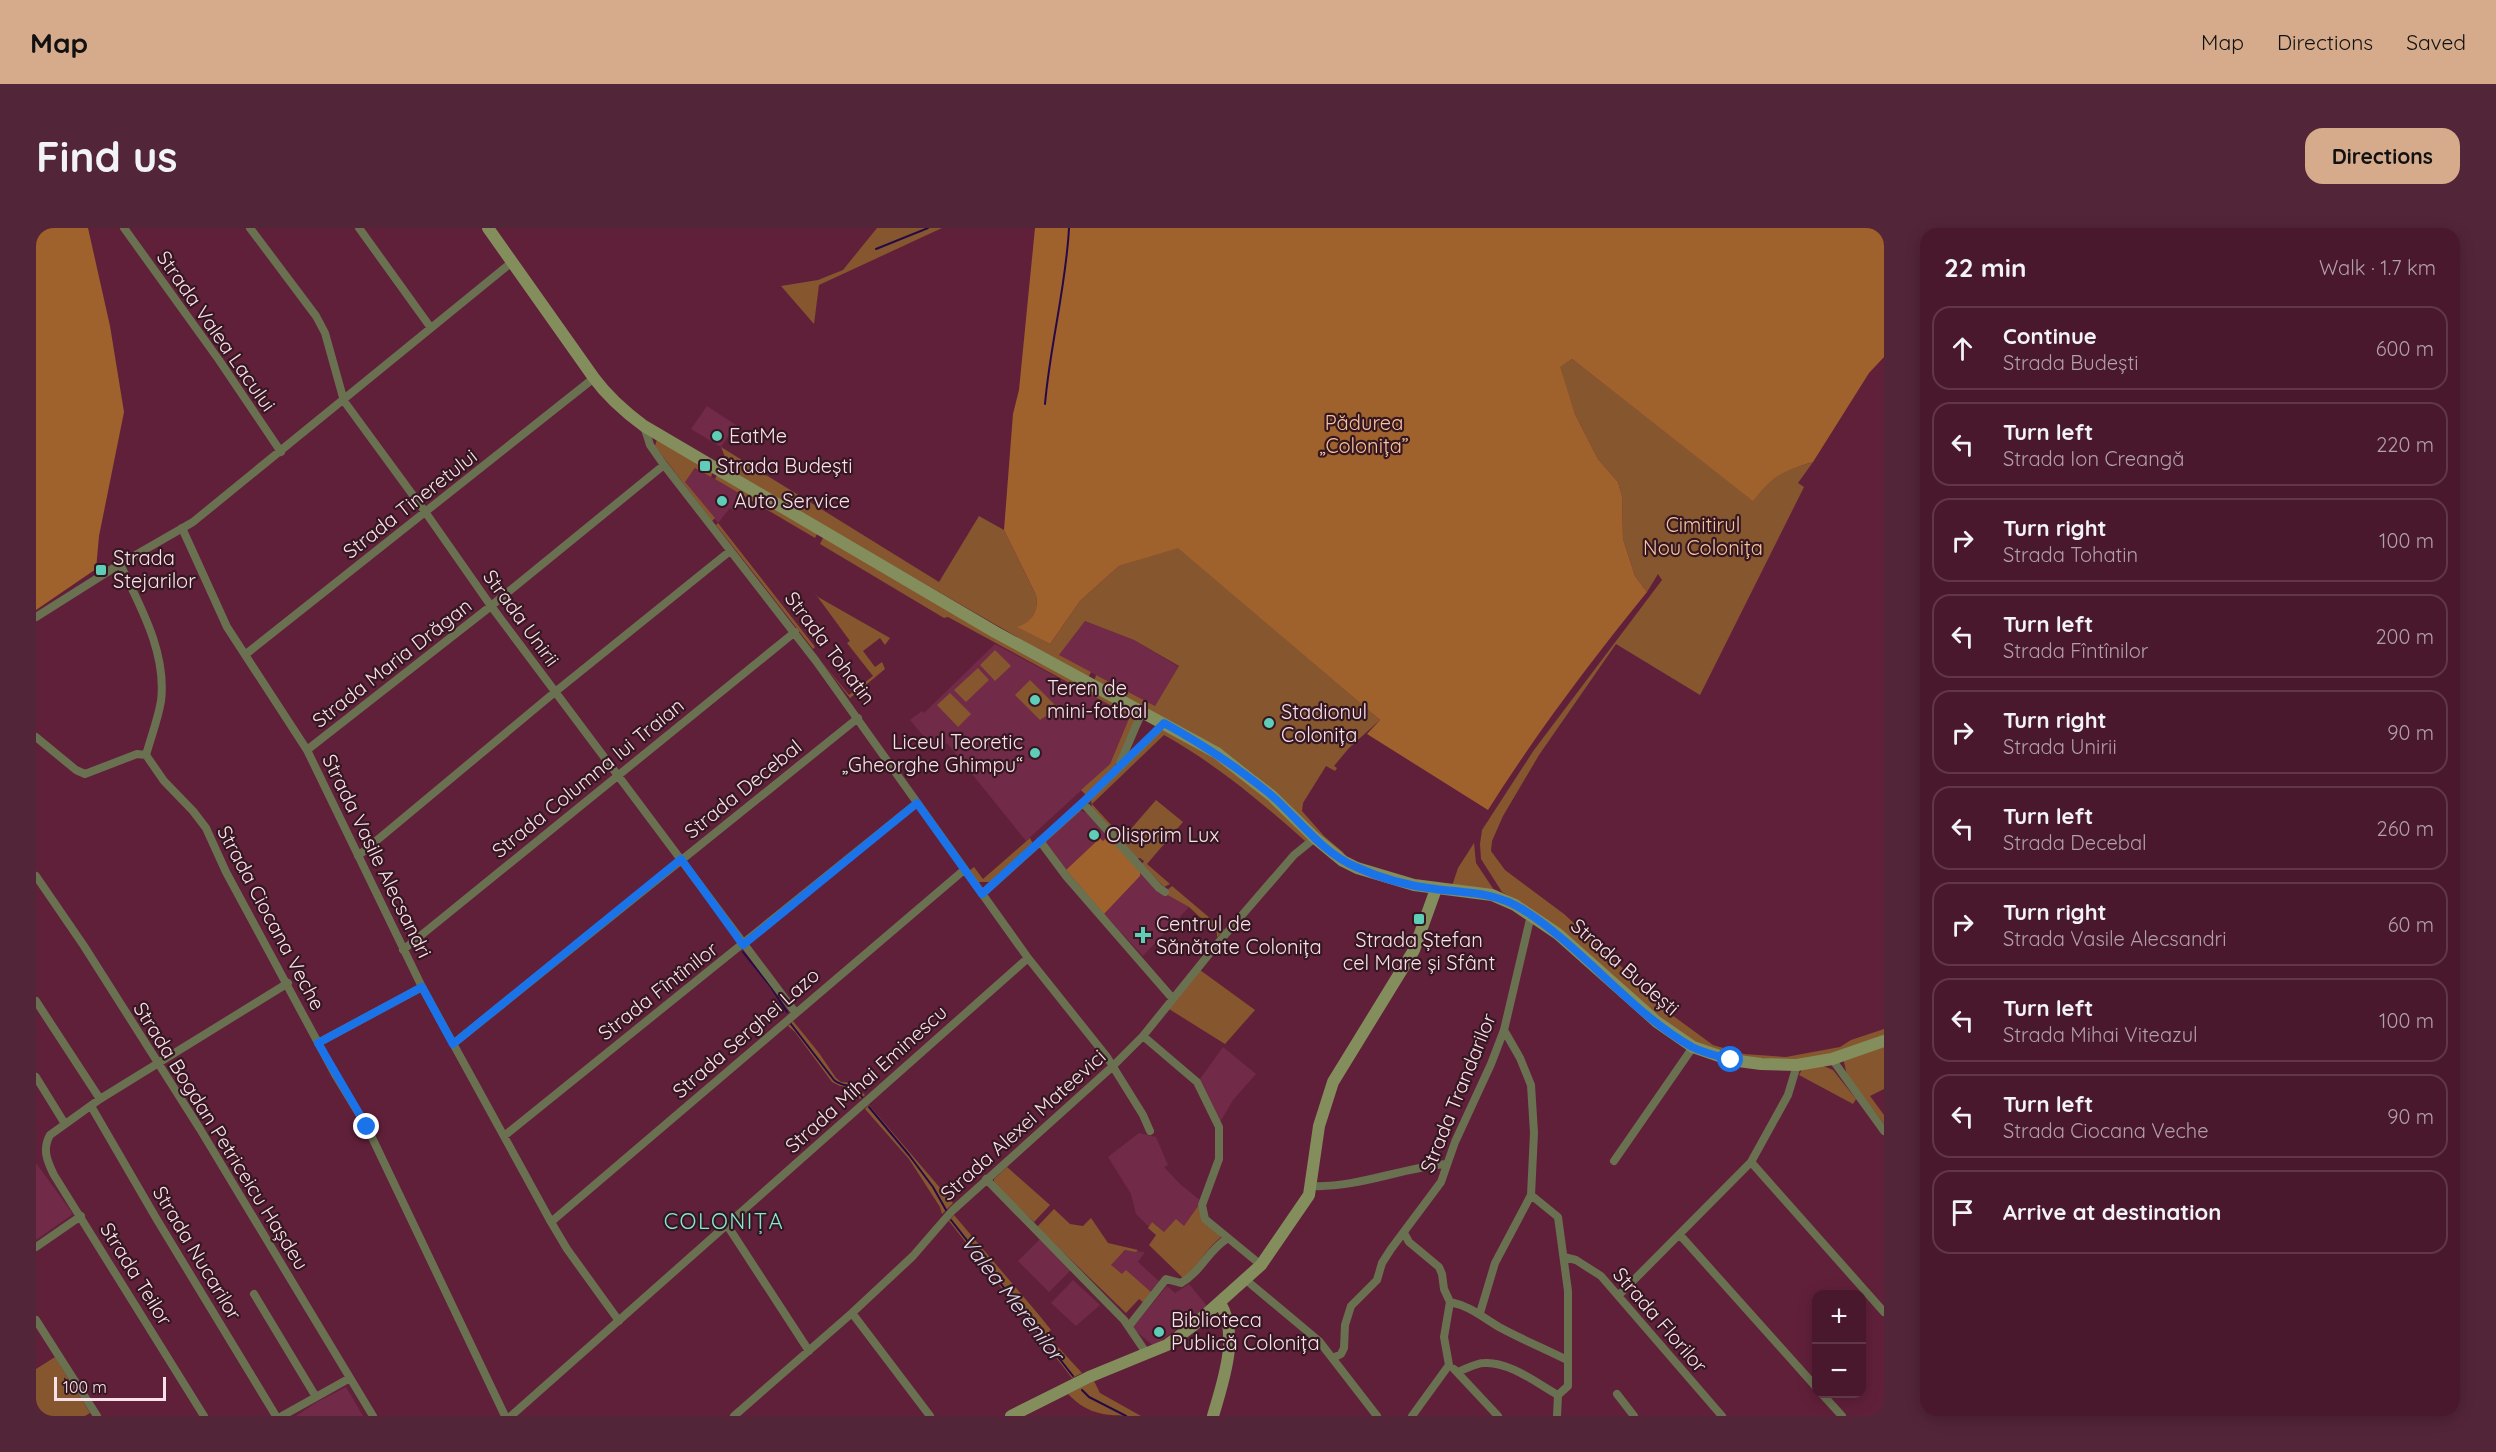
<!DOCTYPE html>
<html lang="en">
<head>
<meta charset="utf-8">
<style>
	:root { --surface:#49182c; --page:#532538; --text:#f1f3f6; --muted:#b1a0a9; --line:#613748; --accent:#d6ab8b }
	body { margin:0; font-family:Quicksand,sans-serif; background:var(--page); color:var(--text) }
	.controls { position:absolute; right:18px; bottom:18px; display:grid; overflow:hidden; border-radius:12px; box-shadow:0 3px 15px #0003 }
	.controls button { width:54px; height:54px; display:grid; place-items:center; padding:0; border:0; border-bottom:2px solid var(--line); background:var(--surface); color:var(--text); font:30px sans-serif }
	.scale { position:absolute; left:18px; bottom:15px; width:112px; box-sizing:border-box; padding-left:6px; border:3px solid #fae0e8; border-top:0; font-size:16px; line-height:21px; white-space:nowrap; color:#fae0e8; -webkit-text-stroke:4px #341721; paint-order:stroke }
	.stop { position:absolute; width:18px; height:18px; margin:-14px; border:4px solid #1a73e8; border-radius:50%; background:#fff }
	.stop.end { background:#1a73e8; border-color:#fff; box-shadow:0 2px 6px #0008 }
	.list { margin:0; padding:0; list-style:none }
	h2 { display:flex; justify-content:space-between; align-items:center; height:78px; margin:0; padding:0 24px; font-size:26px }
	h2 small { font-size:20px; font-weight:400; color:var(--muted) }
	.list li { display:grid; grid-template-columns:39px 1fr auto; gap:18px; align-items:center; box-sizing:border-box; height:84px; margin:0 12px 12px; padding:0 12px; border:2px solid var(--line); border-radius:18px }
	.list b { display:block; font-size:22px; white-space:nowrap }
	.list p { margin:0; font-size:20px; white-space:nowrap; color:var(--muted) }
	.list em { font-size:20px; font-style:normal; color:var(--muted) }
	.icon { flex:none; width:33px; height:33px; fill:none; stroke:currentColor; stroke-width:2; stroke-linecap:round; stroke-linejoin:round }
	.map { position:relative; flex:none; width:1848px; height:1188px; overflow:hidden; border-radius:18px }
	header { display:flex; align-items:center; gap:36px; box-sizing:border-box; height:84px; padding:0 30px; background:var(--accent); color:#111 }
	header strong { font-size:28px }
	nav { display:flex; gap:33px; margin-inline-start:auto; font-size:21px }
	.intro { display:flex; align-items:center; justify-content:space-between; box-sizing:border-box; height:144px; padding:0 36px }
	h1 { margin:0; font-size:42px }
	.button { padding:15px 27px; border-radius:18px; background:var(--accent); color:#111; font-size:21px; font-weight:700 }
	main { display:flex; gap:36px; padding:0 36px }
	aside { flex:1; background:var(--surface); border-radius:18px; box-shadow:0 3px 15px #0003 }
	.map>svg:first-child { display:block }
</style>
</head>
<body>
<header>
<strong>Map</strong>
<nav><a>Map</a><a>Directions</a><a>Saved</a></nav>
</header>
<div class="intro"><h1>Find us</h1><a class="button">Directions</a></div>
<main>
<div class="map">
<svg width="1848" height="1188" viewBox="0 0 1848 1188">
	<rect width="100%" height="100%" fill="#61203a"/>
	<path fill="#712a47" d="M671,178l29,19 -15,22 -30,-18z
		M660,240l50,29 -12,14 -4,-3 -12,15 -34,-41z
		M1049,393l49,19 45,27 -24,39 -97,-51z
		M959,416l135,72 -20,48 -84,77 -79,-98 -11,8 -26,-31 12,-9 2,2z
		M1043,582l11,4 18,22 -5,5 -3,-3 -34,32 -23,-27z
		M1104,643l24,22 25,14 -46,49 -39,-42 36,-38z
		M1187,819l33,27 -23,26 -13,22 -20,-43z
		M1103,905l17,4 12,28 -4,2 16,17 21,17 -17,26 -20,5 -12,-10 -3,5 -13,-13 -5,-20 -23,-37z
		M0,935l37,51 -37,26z
		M1004,1011l31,31 -22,22 -31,-31z
		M1090,1022l19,2 -7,10 23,21 -17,20 -38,-35z
		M1037,1052l27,25 -24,21 -25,-23z
		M1153,1056l18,22 -22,17 -31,23 -22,-18 35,-42 8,7z
		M310,1159l17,29h-67l21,-14z"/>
	<path fill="#86562f" d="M841,0h65l-123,57 -5,39 -33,-38 37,-6 25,-10z
		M1536,131l181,141 16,-20 15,-9 29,-9 -15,21 6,4 -104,208 -84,-51 -77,111 -36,61 -11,25 -1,10 14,19 59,44 64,59 13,17 20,17 52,38 31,9 42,3 54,-10 11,-7 33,-11v8l-48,17 -40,7 -71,-6 -23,-8 -26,-17 -145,-121 -29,-17 -21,-33 -1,-15 2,-14 52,-80 128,-170 -4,-6 -11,18 -12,-16 -12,-37 -1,-43 -4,-14 -20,-23 -23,-45 -16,-47z
		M621,211l56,32 -2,6 -16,-9 -10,14 30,36 -3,3 -57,-75z
		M685,219l218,135 40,-66 25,14 32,65c3,16 -4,27 -18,32l32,17 30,-43 39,-35 59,-19 202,173 -31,28 -15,18 3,2 -2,3 -9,-5 -23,37 -1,8 22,25 20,17 -4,1 -85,-79 -31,-24 -130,-69 2,-7 59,31 24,-40 -45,-26 -49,-19 -26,34 32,17 -3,6 -357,-206z
		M682,245l100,59 -3,6 -100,-59z
		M682,295l97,124 -2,2 -97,-124z
		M788,308l312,179v4l-22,49 -28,27 -5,-5 29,-26 20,-48 -182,-99 -4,1 -124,-74z
		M778,364l4,5 72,41 -5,7 -5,-7 -17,13 12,16 7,-5 3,7 -35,29 -28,-36 27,33 24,-19 -26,-33 3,-2z
		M959,422l16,16 -16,15 -15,-16z
		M942,440l11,12 -23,22 -12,-12z
		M994,452l25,25 -6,6 2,2 -11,7 -25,-25z
		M914,465l21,21 -13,13 -21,-22z
		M1131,501l69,41 73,68 -4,3c-44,-39 -89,-77 -141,-106l-72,69 31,34 33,-38 27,22 -36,42 23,20 -6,3 -22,-23 2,-3 -4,-3 -4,1 -13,-15 3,-3 -2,-2 -4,2 -28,-32 -1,-10 70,-68z
		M994,610l3,6 -43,38h-12l-9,-11 5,-4 9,12z
		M1438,615l2,20 18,27 -42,-4 6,-18z
		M1136,658l52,44 -7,7v-4l-28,-26 -25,-14z
		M1164,742l55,40 -30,34 -56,-35z
		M757,793l26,32 17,25 5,4 12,1 12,12 -5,4 -10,-12 -10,-1 -8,-4 -37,-50 -7,-6z
		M1848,816v45l-14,7 14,19v9l-37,-49 -4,-17z
		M1785,837l12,5 23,29 -3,5 -54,-29 4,-7z
		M833,877l84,98 -11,11 -2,-7 -31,-48 -44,-50z
		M971,939l43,38 -16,17 -40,-38v-5z
		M1162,978l23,31c-15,12 -23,29 -37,42l-35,-34 7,-10 -8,-7 4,-6 12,10 12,-13 8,7z
		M1018,981l16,15 13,2 8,-8 17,25 30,7 -2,2 -11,-2 -14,15 11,9 4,-4 26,23 -8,10 -5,-4 -13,14 -89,-86z
		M918,987l85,100 12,15 -5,4 36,39 -10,5 -123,-157z
		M19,1129l35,56 -5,3h-46l-3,-4v-43z
		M1058,1153l6,12 41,23c-33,0 -52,0 -73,-22z"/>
	<path fill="#a0622d" d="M0,0h52l22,98 14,86 -25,124 -3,33 -60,41z
		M999,0h849v129l-15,16 -56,89c-32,10 -39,12 -60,39l-181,-142 -12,8 15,47 23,45 20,23 4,14 1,43 12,37 12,16c-57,70 -111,142 -159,218l-121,-76 13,-14 -202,-172 -59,18 -39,35 -30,43 -33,-17c15,-5 22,-16 19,-32l-32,-65 9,-116 6,-24z
		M1072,608l32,35v5l-36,38 -38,-44 34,-32 3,3z"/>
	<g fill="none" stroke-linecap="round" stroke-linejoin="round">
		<path stroke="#260a48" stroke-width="2" d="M840,21l52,-21
			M1009,176c5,-59 21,-117 24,-176
			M707,724l28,35 16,25
			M755,796l43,56c11,9 18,1 28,17
			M833,879l40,48 24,32 13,23
			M915,992l122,156
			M1046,1162l7,7 37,19"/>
		<path stroke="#6a7151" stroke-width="8" d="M88,0l95,132 62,92
			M214,0l66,88 9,17 19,68 82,112 65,93 304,406
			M323,0l72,100
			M608,198l6,19 14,20 152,196 212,297 79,99 36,58 7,16
			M146,300l45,99 80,123 115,237 129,235 16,27 52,72
			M84,336c20,42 47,89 41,137 -3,18 -10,36 -15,54l18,26 29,30 13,17 20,44 110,204 31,51 138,289
			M0,389l84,-53 73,-42 319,-260
			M210,426l348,-276
			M0,509l40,33 9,4 52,-20 9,1
			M271,522l184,-144 173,-141
			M1084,535l22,-51
			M1047,575l76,85 6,4
			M1004,613l26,35 107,123
			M322,628l197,-164 175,-141
			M0,648l48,70 116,183 173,287
			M946,666l101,-91 81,-79
			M367,722l392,-318
			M0,773l64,98
			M1107,808l54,46 22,45v32l-17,46 3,14 56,46
			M282,815l104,-56
			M417,816l405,-326
			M1796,831l52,72
			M0,849l29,47
			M55,878l65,112 120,198
			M468,908l413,-333
			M1578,933l79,-114
			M1715,934l133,150
			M950,951l138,141 23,34
			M1276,958c45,2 89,-18 134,-22
			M1495,967l27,22 10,74v95l-10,9 -1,21
			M515,994l413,-352
			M691,997l82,126
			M1368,1005l5,9 30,25 3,7 2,15 6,13 -6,35 5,28 -37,51
			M1644,1007l136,152
			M0,1019l45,-31
			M1528,1029l12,3 25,16 121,140
			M1210,1052l73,61 58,75
			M218,1066l62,103
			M1583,1067l132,-133 37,-67 9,-30
			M1414,1074c20,4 32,15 49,25 22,12 46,22 68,33
			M816,1085l78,103
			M1444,1085l15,-50 36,-68 3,-62 -3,-48 -11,-27 -16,-28
			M0,1092l61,96
			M1093,1098l37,-47 15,4c20,-11 27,-33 47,-45
			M1297,1130l8,-4 3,-6 1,-23 6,-19 26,-26 5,-17 9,-14 50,-67 14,-40 36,-78 13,-34 27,-115
			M1418,1141l44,47
			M1421,1144c9,-3 19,-9 27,-9 25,-2 54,21 74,32
			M1581,1166l17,22
			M1786,1166l20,22
			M168,1188l-150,-241c-7,-14 -12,-26 -4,-40l50,-36 188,-116
			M246,1188l68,-38
			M475,1188l517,-458
			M698,1188l118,-103 61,-57 39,-45 161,-145 30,-30 75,-93 76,-88 21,-17"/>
		<path stroke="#838e5c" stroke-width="12" d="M452,0l106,150c14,19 31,34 50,48l351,206 222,121 55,43 43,42 28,23 14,7 57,17 78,10 23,10 43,29 99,88 36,25 38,13 30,4 36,1 35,-6 52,-18
			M975,1188l78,-39 78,-32 27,-20 67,-60 48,-70 10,-69 14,-44 81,-132 22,-61
			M1177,1188c10,-35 27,-81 7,-113"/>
	</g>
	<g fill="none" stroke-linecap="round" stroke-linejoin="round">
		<path stroke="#1a73e8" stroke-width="8" d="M331,899l-49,-84 104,-56 31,57 228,-185 62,86 174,-142 65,91 101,-92 81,-79c38,21 72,43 106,71 28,24 51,58 86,73 24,11 53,19 79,22 31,4 60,3 87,20 62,39 107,102 170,138 12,6 26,9 39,13"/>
	</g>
	<g fill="#5eceb8" stroke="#341721" stroke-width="2">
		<circle cx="681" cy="208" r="6"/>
		<rect x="663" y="232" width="12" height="12" rx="3"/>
		<circle cx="686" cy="273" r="6"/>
		<rect x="59" y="336" width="12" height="12" rx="3"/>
		<circle cx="999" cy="472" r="6"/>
		<circle cx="1233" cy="495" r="6"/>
		<circle cx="999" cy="525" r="6"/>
		<circle cx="1058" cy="607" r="6"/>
		<rect x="1377" y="685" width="12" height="12" rx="3"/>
		<path d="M1104 698h6v6h6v6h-6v6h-6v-6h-6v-6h6z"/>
		<circle cx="1123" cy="1104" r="6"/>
	</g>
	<g text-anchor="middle" stroke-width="4.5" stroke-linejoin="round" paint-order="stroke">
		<g font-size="20" fill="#fae0e8" stroke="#341721">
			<text transform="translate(180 103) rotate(55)" y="7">Strada Valea Lacului</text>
			<text transform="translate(374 276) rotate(-38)" y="7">Strada Tineretului</text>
			<text transform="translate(485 390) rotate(54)" y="7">Strada Unirii</text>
			<text transform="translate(794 420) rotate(53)" y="7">Strada Tohatin</text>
			<text transform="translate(356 435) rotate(-38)" y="7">Strada Maria Drăgan</text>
			<text transform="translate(552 550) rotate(-39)" y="7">Strada Columna lui Traian</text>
			<text transform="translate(707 561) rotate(-39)" y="7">Strada Decebal</text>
			<text transform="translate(341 628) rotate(64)" y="7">Strada Vasile Alecsandri</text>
			<text transform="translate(235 690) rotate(62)" y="7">Strada Ciocana Veche</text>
			<text transform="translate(1589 739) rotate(41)" y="7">Strada Budești</text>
			<text transform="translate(622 763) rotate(-38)" y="7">Strada Fîntînilor</text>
			<text transform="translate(710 805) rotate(-41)" y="7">Strada Serghei Lazo</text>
			<text transform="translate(830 851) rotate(-42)" y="7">Strada Mihai Eminescu</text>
			<text transform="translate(1422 865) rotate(-68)" y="7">Strada Trandarilor</text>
			<text transform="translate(987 897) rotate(-42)" y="7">Strada Alexei Mateevici</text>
			<text transform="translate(185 908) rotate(58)" y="7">Strada Bogdan Petriceicu Hașdeu</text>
			<text transform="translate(161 1025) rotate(59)" y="7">Strada Nucarilor</text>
			<text transform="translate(100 1046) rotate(58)" y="7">Strada Teilor</text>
			<text transform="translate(1624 1092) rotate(49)" y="7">Strada Florilor</text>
		</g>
		<g font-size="20" fill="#f9c39b" stroke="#341721">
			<text x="1328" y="202">Pădurea<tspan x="1328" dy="23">„Colonița”</tspan></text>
			<text x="1667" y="304">Cimitirul<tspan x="1667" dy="23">Nou Colonița</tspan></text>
		</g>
		<g font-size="20" fill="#fae0e8" stroke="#341721" text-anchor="start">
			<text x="693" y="215">EatMe</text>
			<text x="681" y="245">Strada Budești</text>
			<text x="698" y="280">Auto Service</text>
			<text x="77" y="337">Strada<tspan x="77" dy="23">Stejarilor</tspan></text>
			<text x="1011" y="467">Teren de<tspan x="1011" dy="23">mini-fotbal</tspan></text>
			<text x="1245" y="491">Stadionul<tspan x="1245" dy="23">Colonița</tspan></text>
			<text x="987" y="521" text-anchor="end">Liceul Teoretic<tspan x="987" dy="23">„Gheorghe Ghimpu“</tspan></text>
			<text x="1070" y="614">Olisprim Lux</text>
			<text x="1120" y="703">Centrul de<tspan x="1120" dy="23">Sănătate Colonița</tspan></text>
			<text x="1383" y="719" text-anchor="middle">Strada Ștefan<tspan x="1383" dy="23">cel Mare și Sfânt</tspan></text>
			<text x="1135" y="1099">Biblioteca<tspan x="1135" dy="23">Publică Colonița</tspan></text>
		</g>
		<g font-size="21" font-style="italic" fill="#e2ddf1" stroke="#341721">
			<text transform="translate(976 1070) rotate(52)" y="7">Valea Merenilor</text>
		</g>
		<g font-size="22" letter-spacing="1.5" fill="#84e8d3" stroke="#341721">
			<text x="688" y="1001">COLONIȚA</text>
		</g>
	</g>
</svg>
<div class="controls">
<button>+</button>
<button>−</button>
</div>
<div class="scale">100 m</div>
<div class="stop" style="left:1695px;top:832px"></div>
<div class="stop end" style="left:331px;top:899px"></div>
</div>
<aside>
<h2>22 min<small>Walk · 1.7 km</small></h2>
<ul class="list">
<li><svg class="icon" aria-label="ahead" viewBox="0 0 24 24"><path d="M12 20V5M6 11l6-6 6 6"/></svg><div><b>Continue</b><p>Strada Budești</p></div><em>600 m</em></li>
<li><svg class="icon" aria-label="left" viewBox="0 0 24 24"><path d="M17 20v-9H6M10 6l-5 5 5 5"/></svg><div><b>Turn left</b><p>Strada Ion Creangă</p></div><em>220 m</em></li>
<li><svg class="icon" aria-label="right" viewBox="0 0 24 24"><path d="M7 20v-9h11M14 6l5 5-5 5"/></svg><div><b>Turn right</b><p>Strada Tohatin</p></div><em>100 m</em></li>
<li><svg class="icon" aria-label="left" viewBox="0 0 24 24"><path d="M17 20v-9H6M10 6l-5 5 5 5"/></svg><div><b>Turn left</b><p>Strada Fîntînilor</p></div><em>200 m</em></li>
<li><svg class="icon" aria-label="right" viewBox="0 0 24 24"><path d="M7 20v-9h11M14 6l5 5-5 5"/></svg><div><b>Turn right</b><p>Strada Unirii</p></div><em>90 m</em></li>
<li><svg class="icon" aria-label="left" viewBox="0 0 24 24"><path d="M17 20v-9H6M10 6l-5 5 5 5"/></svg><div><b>Turn left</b><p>Strada Decebal</p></div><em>260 m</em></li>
<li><svg class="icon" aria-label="right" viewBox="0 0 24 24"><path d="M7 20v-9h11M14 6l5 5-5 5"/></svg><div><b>Turn right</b><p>Strada Vasile Alecsandri</p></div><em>60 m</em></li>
<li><svg class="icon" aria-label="left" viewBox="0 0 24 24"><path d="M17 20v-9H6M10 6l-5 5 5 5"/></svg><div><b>Turn left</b><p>Strada Mihai Viteazul</p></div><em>100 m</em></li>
<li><svg class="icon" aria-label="left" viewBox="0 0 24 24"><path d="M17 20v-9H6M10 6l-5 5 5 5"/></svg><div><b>Turn left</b><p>Strada Ciocana Veche</p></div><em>90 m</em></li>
<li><svg class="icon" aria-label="arrive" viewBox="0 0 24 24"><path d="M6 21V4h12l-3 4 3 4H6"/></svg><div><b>Arrive at destination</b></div></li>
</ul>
</aside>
</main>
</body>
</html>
